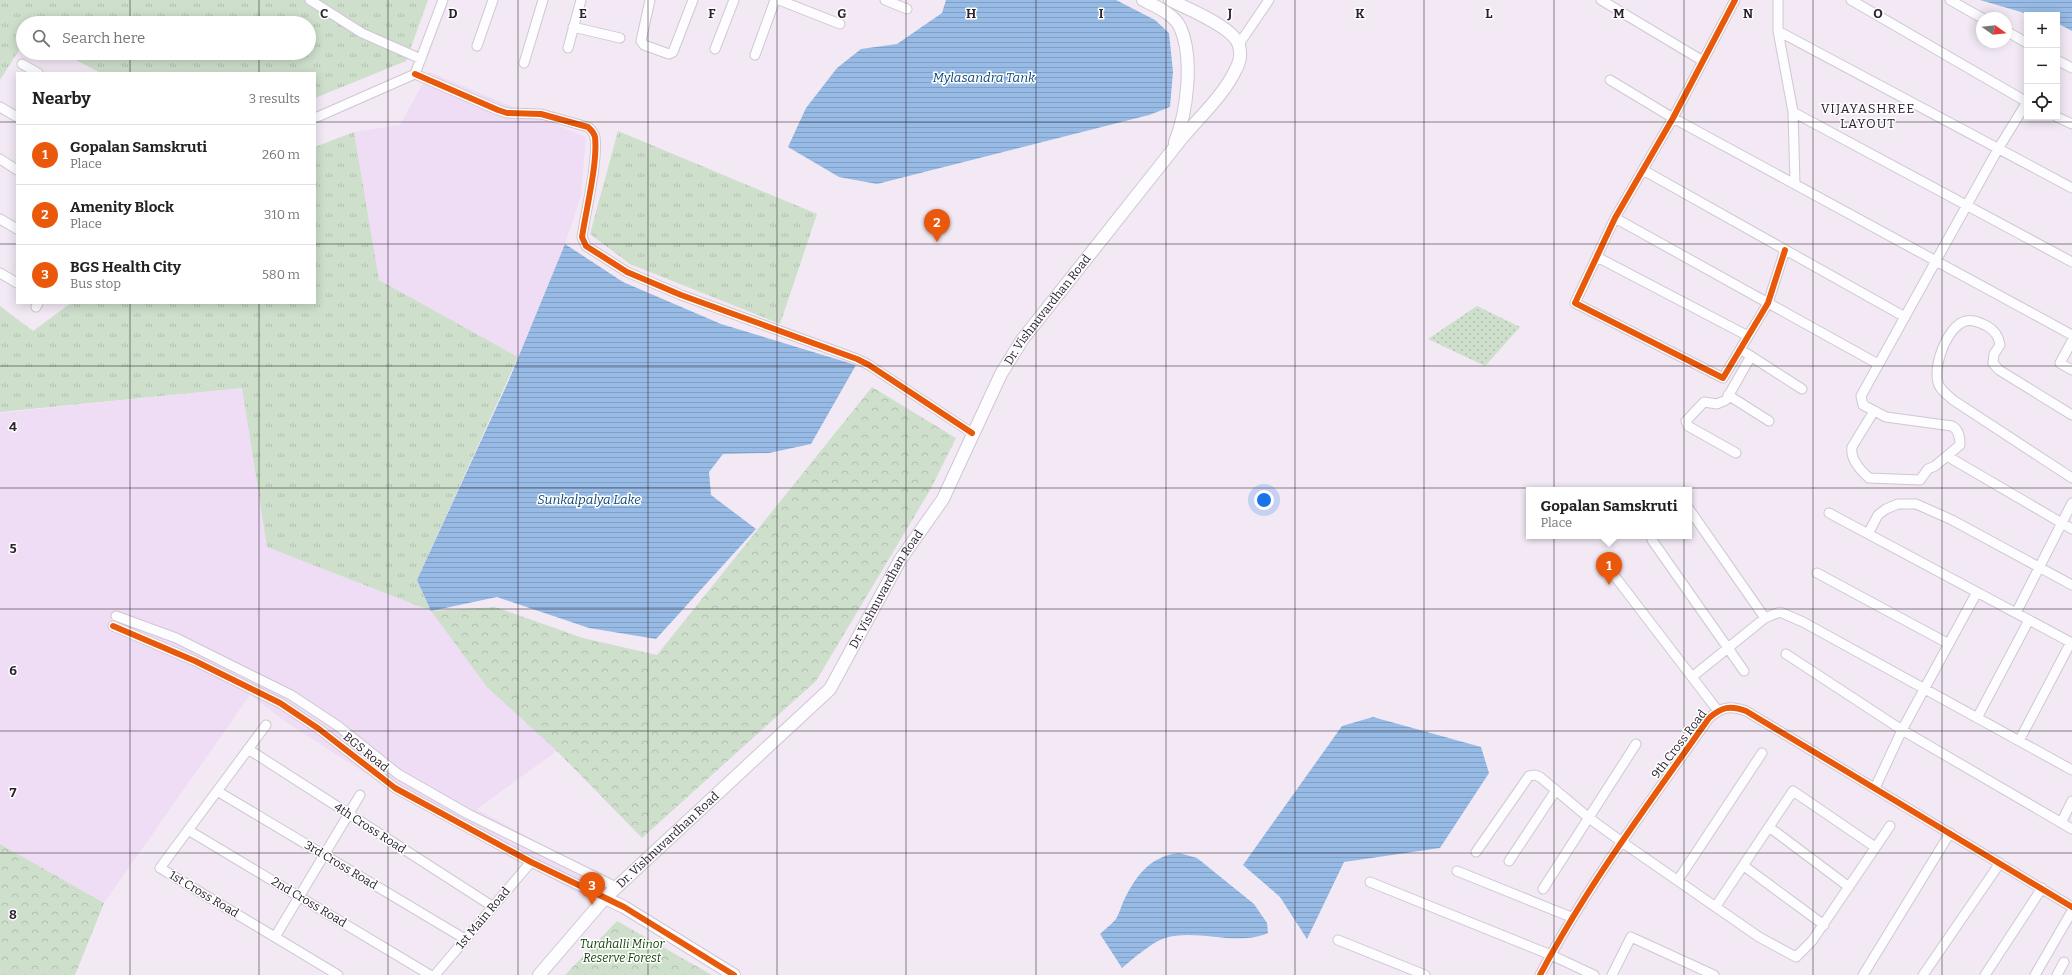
<!DOCTYPE html>
<html lang="en">
<head>
<meta charset="utf-8">
<style>
	:root { --surface:#fff; --page:#f2f2f2; --text:#222; --muted:#767676; --line:#e0e0e0; --accent:#ea580c }
	body { margin:0; font-family:Bitter,serif; background:var(--page); color:var(--text) }
	.controls { position:absolute; right:12px; top:12px; display:grid; overflow:hidden; border-radius:0px; box-shadow:0 2px 10px #0003 }
	.controls button { width:36px; height:36px; display:grid; place-items:center; padding:0; border:0; border-bottom:1px solid var(--line); background:var(--surface); color:var(--text); font:20px sans-serif }
	.compass { position:absolute; left:1976px; top:12px; width:36px; height:36px; border-radius:50%; background:var(--surface); box-shadow:0 2px 10px #0003; rotate:105deg }
	.you { position:absolute; left:1264px; top:500px; width:14px; height:14px; margin:-10px; border:3px solid #fff; border-radius:50%; background:#1a73e8; box-shadow:0 0 0 6px #1a73e833 }
	.badge { display:grid; place-items:center; width:26px; height:26px; border-radius:50%; background:var(--accent); color:#fff; font-size:13px; font-weight:700 }
	.pin { position:absolute; translate:-50% -33px; filter:drop-shadow(0 1px 2px #0008) }
	.pin::after { content:''; position:absolute; top:21px; width:14px; height:12px; background:inherit; clip-path:polygon(0 0,100% 0,50% 100%) }
	.popup { position:absolute; left:1526px; top:487px; width:166px; height:52px; box-sizing:border-box; display:grid; place-content:center; border-radius:0px; background:var(--surface); filter:drop-shadow(0 1px 3px #0005); font-size:13px; white-space:nowrap; color:var(--muted) }
	.popup b { font-size:15px; color:var(--text) }
	.popup::after { content:''; position:absolute; left:50%; top:100%; margin-left:-8px; border:8px solid transparent; border-top-color:var(--surface) }
	.list { margin:0; padding:0; list-style:none }
	h2 { display:flex; justify-content:space-between; align-items:center; height:52px; margin:0; padding:0 16px; font-size:17px }
	h2 small { font-size:13px; font-weight:400; color:var(--muted) }
	.list li { display:grid; grid-template-columns:26px 1fr auto; gap:12px; align-items:center; box-sizing:border-box; height:60px; padding:0 16px; border-top:1px solid var(--line) }
	.list b { display:block; font-size:15px; white-space:nowrap }
	.list p { margin:0; font-size:13px; white-space:nowrap; color:var(--muted) }
	.list em { font-size:13px; font-style:normal; color:var(--muted) }
	.icon { flex:none; width:22px; height:22px; fill:none; stroke:currentColor; stroke-width:2; stroke-linecap:round; stroke-linejoin:round }
	.map { position:relative; flex:none; width:2072px; height:975px; overflow:hidden }
	.search { position:absolute; background:var(--surface); box-shadow:0 2px 10px #0003; left:16px; top:16px; width:300px; height:44px; display:flex; align-items:center; gap:10px; box-sizing:border-box; padding:0 14px; border-radius:22px; color:var(--muted); font-size:15px }
	.panel { position:absolute; background:var(--surface); box-shadow:0 2px 10px #0003; left:16px; top:72px; width:300px; height:232px; border-radius:0px }
	.map>svg:first-child { display:block }
</style>
</head>
<body>
<div class="map">
<svg width="2072" height="975" viewBox="0 0 2072 975">
	<defs>
		<pattern id="grass-tufts" width="24" height="20" patternUnits="userSpaceOnUse"><rect width="24" height="20" fill="#cedfcc"/><path d="M3 7l-1-3M5 7V3M7 7l1-3M15 17l-1-3M17 17v-4M19 17l1-3" fill="none" stroke="#b1bfb0"/></pattern>
		<pattern id="forest-crowns" width="20" height="18" patternUnits="userSpaceOnUse"><rect width="20" height="18" fill="#cedfcc"/><path d="M2 6a3 3 0 1 1 6 0M12 15a3 3 0 1 1 6 0" fill="none" stroke="#b1bfb0"/></pattern>
		<pattern id="park-dots" width="8" height="8" patternUnits="userSpaceOnUse"><rect width="8" height="8" fill="#cedfcc"/><path d="M2 2h.1M6 6h.1" fill="none" stroke="#b1bfb0" stroke-width="1.8" stroke-linecap="round"/></pattern>
		<pattern id="water-rules" width="6" height="5" patternUnits="userSpaceOnUse"><rect width="6" height="5" fill="#97bbe5"/><path d="M0 2.5h6" fill="none" stroke="#82a0c5"/></pattern>
	</defs>
	<rect width="100%" height="100%" fill="#f2e9f5"/>
	<path fill="#efddf6" d="M429,72l157,65 -5,59 -16,48 -47,113 -139,-77 -25,-148 46,-7z
		M242,388l25,159 164,64 56,76 70,64 -80,58 117,65 -13,21 -188,-104 -107,-69 -36,-27 -146,208 -104,-59v-431z"/>
	<path fill="url(#grass-tufts)" d="M0,0h428l-22,61 -91,37v-25h-214l-39,-20h247v-30h-286v21l-23,36z
		M618,131l199,83 -37,110 -150,-60 -40,-30z
		M354,132l25,148 139,77 -101,223 14,31 -164,-64 -25,-159 -242,24v-106l33,25 38,-28h244v-156z"/>
	<path fill="url(#forest-crowns)" d="M872,387l84,51 -26,52 -114,191 -174,157 -85,-87 -70,-64 -56,-76 64,-4 88,31 74,17z
		M0,844l104,59 -29,72h-75z
		M617,921l95,54h-147z"/>
	<path fill="url(#park-dots)" d="M1477,306l43,21 -35,39 -57,-27z"/>
	<path fill="url(#water-rules)" d="M946,0h170l39,20 14,13 4,39 -3,35 -21,8 -272,69 -38,-7 -51,-30 18,-39 31,-40 24,-19 36,-5 45,-31z
		M1980,0h92v31l-15,-8v-8h-26z
		M565,244l58,38 98,42 135,41 -45,79 -42,9 -46,1 -14,18 2,23 45,34 -100,110 -67,-11 -92,-31 -66,14 -14,-31 92,-200z
		M1373,717l108,30 8,26 -49,75 -96,14 -37,77 -27,-42 -37,-32 99,-139z
		M1179,853l18,5 57,46 13,19 1,10c-32,14 -70,-5 -103,5 -13,4 -32,21 -43,30l-22,-34c5,-5 12,-10 16,-15 4,-7 6,-16 10,-23 12,-23 26,-40 53,-43z"/>
	<g fill="none" stroke-linecap="round" stroke-linejoin="round">
		<defs>
			<path id="street" d="M310,0l52,33 59,26
				M650,0l-9,41 3,4 25,9 4,-2 20,-52
				M779,0l61,24
				M885,0l22,9
				M1601,0l102,61
				M1735,0l-62,118 -58,100 -40,85 148,75 45,-75 17,-53
				M1778,0v31l15,81 2,72
				M1851,0l176,102
				M1950,0l32,18
				M573,27l47,11
				M1778,31l294,157
				M2006,31l21,12
				M1239,44l30,-44
				M477,46l16,-46
				M568,48l13,-48
				M715,49l19,-49
				M755,55l20,-55
				M2057,60l15,8
				M524,63l19,-63
				M22,64l16,9
				M415,74l83,36 9,3 34,1 47,13c3,3 6,5 7,10 3,25 -9,73 -13,100l4,9 41,26 54,23 176,64 12,6 103,68
				M1610,80l63,38 399,217
				M0,107l17,10
				M1793,112l279,150
				M2057,117l15,7
				M315,118l100,-44 28,-74
				M0,159l17,11
				M1643,170l262,147
				M1615,218l263,146
				M0,219l17,10
				M1597,257l151,79
				M0,273l17,10
				M36,307l2,-4
				M2072,341l-12,22 12,7
				M1746,353l56,36
				M1728,395l41,26
				M1874,411l-22,36c-2,12 9,24 17,31l51,2 8,-11 7,-3 25,-21c0,-8 -1,-15 -8,-19l-66,-9 -23,-12 -2,-9 137,-247 29,-47
				M2072,415l-73,-45 -6,-7 1,-9 6,-9c-1,-8 -6,-15 -13,-19 -7,-3 -14,-7 -21,-5 -19,4 -36,50 -26,66 3,5 9,9 13,13l119,78
				M1736,453l-48,-27 -2,-5 18,-19 13,2 9,-4 25,-44
				M1947,456l125,73
				M1689,509l76,109
				M1829,513l243,130
				M1868,534l10,-19 8,-6 12,-5h18l36,16 120,65
				M1652,540l92,131
				M1610,570l108,141
				M1817,573l132,71
				M2016,613l56,-110
				M116,616l60,22 115,57 47,31 60,48 70,40 148,73
				M113,626l82,35 85,42 39,26 76,59 136,74 74,36
				M1786,654l116,76 170,99
				M1692,677l73,-59 15,-6 23,10 269,148
				M1977,718l52,-98
				M266,725l-106,143 178,107
				M2019,741l52,-99
				M248,749l244,157
				M1875,788l27,-58 75,-138
				M217,791l248,148
				M2061,823l11,-22
				M1769,827l80,60
				M188,830l242,145
				M1476,852l53,-76 6,-1 5,2 49,41 33,24 137,95 37,20 16,-16 78,-115
				M1509,861l47,-71
				M1744,866l80,59
				M1457,871l114,46
				M1678,880l84,-127
				M1370,882l181,73 43,20
				M1543,889l93,-145
				M1716,906l77,-115 82,56
				M275,937l85,-142
				M1338,940l87,35
				M435,975l96,-113
				M1540,975c48,-91 110,-173 169,-257 13,-11 21,-13 37,-7l326,196
				M1612,975l19,-38 83,38
				M1863,975l87,-142
				M1923,975l77,-112
				M1985,975l57,-87
				M2035,975l37,-64
				M2057,975l7,-13"/>
			<g id="secondary">
				<path d="M1143,0c12,6 31,14 37,27 14,30 7,86 -5,115"/>
				<path d="M605,898l19,9 110,68"/>
				<path id="s1" d="M539,975l66,-77 225,-209 70,-129 43,-61 58,-125 21,-34c52,-66 104,-132 156,-197 19,-24 45,-46 58,-74 4,-7 5,-16 3,-23 -3,-18 -53,-38 -69,-46"/>
			</g>
		</defs>
		<use href="#street" stroke="#cfc7d2" stroke-width="11"/>
		<use href="#secondary" stroke="#cfc7d2" stroke-width="14"/>
		<use href="#street" stroke="#fdfcfe" stroke-width="9"/>
		<use href="#secondary" stroke="#fdfcfe" stroke-width="12"/>
		<defs>
			<path id="cycleway" d="M1735,0l-62,118 -58,100 -40,85 148,75 45,-75 17,-53
				M415,74l83,36 9,3 34,1 47,13c3,3 6,5 7,10 3,25 -9,73 -13,100l4,9 41,26 54,23 176,64 12,6 103,68
				M113,626l82,35 85,42 39,26 76,59 136,74 93,45 110,68
				M1540,975c48,-91 110,-173 169,-257 13,-11 21,-13 37,-7l326,196"/>
		</defs>
		<use href="#cycleway" stroke="#fff" stroke-width="8"/>
		<use href="#cycleway" stroke="#e8590c" stroke-width="6"/>
	</g>
	<path fill="none" stroke="#2b232e" stroke-width="1" stroke-opacity="0.55" d="M130,0v23M259,0v23M388,0v975M518,0v975M648,0v975M777,0v975M906,0v975M1036,0v975M1166,0v975M1295,0v975M1424,0v975M1554,0v975M1684,0v975M1813,0v975M1942,0v975M130,53v20M259,53v20M0,122h17M315,122h1757M0,244h17M315,244h1757M130,303v672M259,303v672M0,366h2072M0,488h2072M0,609h2072M0,731h2072M0,853h2072"/>
	<g text-anchor="middle" stroke-width="3" stroke-linejoin="round" paint-order="stroke">
		<g font-size="12" fill="#2b232e" stroke="#fff">
			<text dy="4" stroke="none"><textPath href="#s1" startOffset="847">Dr. Vishnuvardhan Road</textPath></text>
			<text dy="4" stroke="none"><textPath href="#s1" startOffset="523">Dr. Vishnuvardhan Road</textPath></text>
			<text transform="translate(1679 744) rotate(-53)" y="4">9th Cross Road</text>
			<text transform="translate(366 752) rotate(39)" y="4">BGS Road</text>
			<text transform="translate(370 828) rotate(33)" y="4">4th Cross Road</text>
			<text dy="4" stroke="none"><textPath href="#s1" startOffset="187">Dr. Vishnuvardhan Road</textPath></text>
			<text transform="translate(341 865) rotate(31)" y="4">3rd Cross Road</text>
			<text transform="translate(204 894) rotate(31)" y="4">1st Cross Road</text>
			<text transform="translate(309 902) rotate(31)" y="4">2nd Cross Road</text>
			<text transform="translate(483 918) rotate(-50)" y="4">1st Main Road</text>
		</g>
		<g font-size="12" font-style="italic" fill="#0c3f00" stroke="#fff">
			<text x="622" y="948">Turahalli Minor<tspan x="622" dy="14">Reserve Forest</tspan></text>
		</g>
		<g font-size="13" font-style="italic" fill="#0b487b" stroke="#fff">
			<text x="984" y="82">Mylasandra Tank</text>
			<text x="589" y="504">Sunkalpalya Lake</text>
		</g>
		<g font-size="13" letter-spacing="1" fill="#2b232e" stroke="#fff">
			<text x="1868" y="113">VIJAYASHREE<tspan x="1868" dy="15">LAYOUT</tspan></text>
		</g>
	</g>
	<g font-size="13" text-anchor="middle" font-weight="bold" fill="#2b232e" stroke="#fff" stroke-width="3" stroke-linejoin="round" paint-order="stroke">
		<text x="324" y="18">C</text>
		<text x="453" y="18">D</text>
		<text x="583" y="18">E</text>
		<text x="712" y="18">F</text>
		<text x="842" y="18">G</text>
		<text x="971" y="18">H</text>
		<text x="1101" y="18">I</text>
		<text x="1230" y="18">J</text>
		<text x="1360" y="18">K</text>
		<text x="1489" y="18">L</text>
		<text x="1619" y="18">M</text>
		<text x="1748" y="18">N</text>
		<text x="1878" y="18">O</text>
		<text x="13" y="431">4</text>
		<text x="13" y="553">5</text>
		<text x="13" y="675">6</text>
		<text x="13" y="797">7</text>
		<text x="13" y="919">8</text>
	</g>
</svg>
<div class="controls">
<button>+</button>
<button>−</button>
<button><svg class="icon" aria-label="locate" viewBox="0 0 24 24"><circle cx="12" cy="12" r="6"/><path d="M12 2v4M12 18v4M2 12h4M18 12h4"/></svg></button>
</div>
<svg class="compass" viewBox="-18 -18 36 36"><path d="M0-13l5 13h-10z" fill="#e53935"/><path d="M0 13l5-13h-10z" fill="#767676"/></svg>
<div class="you"></div>
<div class="pin badge" style="left:1609px;top:585px">1</div>
<div class="popup"><b>Gopalan Samskruti</b>Place</div>
<div class="pin badge" style="left:937px;top:242px">2</div>
<div class="pin badge" style="left:592px;top:905px">3</div>
<div class="search"><svg class="icon" aria-label="search" viewBox="0 0 24 24"><circle cx="10" cy="10" r="6"/><path d="M15 15l6 6"/></svg>Search here</div>
<section class="panel">
<h2>Nearby<small>3 results</small></h2>
<ul class="list">
<li><span class="badge">1</span><div><b>Gopalan Samskruti</b><p>Place</p></div><em>260 m</em></li>
<li><span class="badge">2</span><div><b>Amenity Block</b><p>Place</p></div><em>310 m</em></li>
<li><span class="badge">3</span><div><b>BGS Health City</b><p>Bus stop</p></div><em>580 m</em></li>
</ul>
</section>
</div>
</body>
</html>
